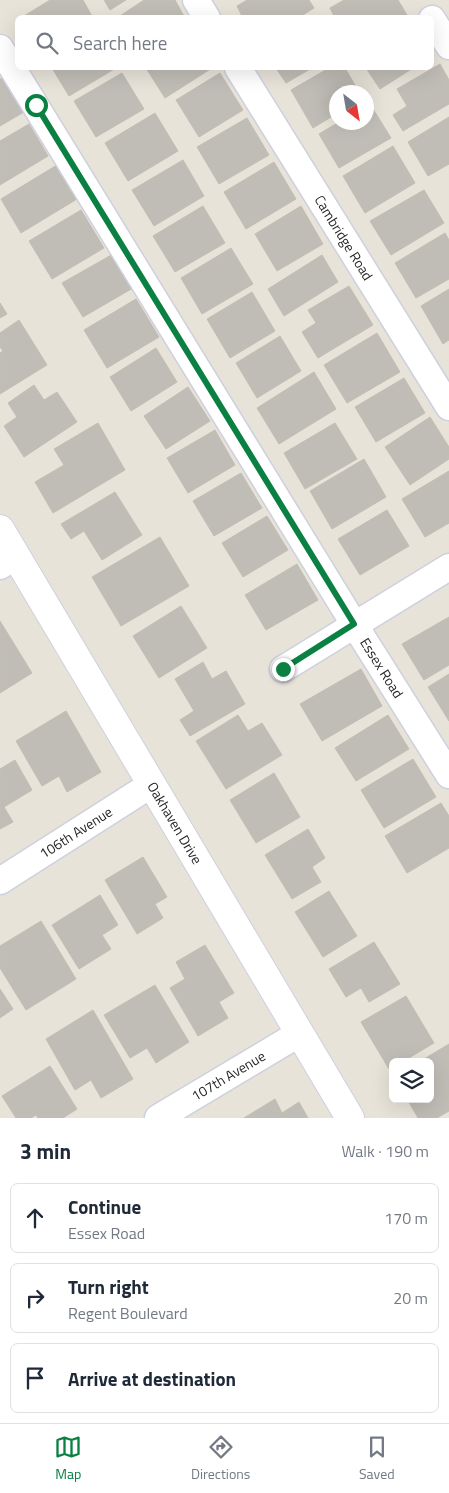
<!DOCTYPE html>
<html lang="en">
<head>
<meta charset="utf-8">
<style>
	:root { --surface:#fff; --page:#f2f2f3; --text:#1f2937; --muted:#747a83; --line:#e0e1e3; --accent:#0b8043 }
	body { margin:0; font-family:"Titillium Web",sans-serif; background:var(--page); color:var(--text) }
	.controls { position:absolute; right:15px; bottom:15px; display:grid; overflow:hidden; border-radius:8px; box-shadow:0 5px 20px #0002 }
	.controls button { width:45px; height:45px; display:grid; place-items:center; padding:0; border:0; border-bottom:1px solid var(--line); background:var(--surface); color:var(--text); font:25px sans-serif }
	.compass { position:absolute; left:329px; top:85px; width:45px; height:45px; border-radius:50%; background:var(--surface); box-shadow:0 5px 20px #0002; rotate:149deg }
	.stop { position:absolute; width:15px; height:15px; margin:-11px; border:4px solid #0b8043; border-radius:50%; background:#fff }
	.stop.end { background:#0b8043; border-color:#fff; box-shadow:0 1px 5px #0008 }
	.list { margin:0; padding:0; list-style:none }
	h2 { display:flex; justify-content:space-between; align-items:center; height:65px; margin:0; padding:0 20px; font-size:21px }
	h2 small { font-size:16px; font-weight:400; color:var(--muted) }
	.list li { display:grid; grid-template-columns:32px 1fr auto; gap:15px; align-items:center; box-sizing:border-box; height:70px; margin:0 10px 10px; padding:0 10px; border:1px solid var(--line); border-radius:8px }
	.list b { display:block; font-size:19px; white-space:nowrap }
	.list p { margin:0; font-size:16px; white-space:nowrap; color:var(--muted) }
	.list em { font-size:16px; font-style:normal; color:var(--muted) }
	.icon { flex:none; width:28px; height:28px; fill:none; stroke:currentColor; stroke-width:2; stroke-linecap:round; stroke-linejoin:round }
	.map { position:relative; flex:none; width:449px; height:1118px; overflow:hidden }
	.search { position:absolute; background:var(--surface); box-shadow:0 5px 20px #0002; left:15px; right:15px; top:15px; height:55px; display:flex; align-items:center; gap:12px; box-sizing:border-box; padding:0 18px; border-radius:8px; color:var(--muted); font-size:19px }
	.sheet { height:305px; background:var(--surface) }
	nav { display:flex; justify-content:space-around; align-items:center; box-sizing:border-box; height:70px; border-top:1px solid var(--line); background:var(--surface); font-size:14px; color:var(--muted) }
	nav a { display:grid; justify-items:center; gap:2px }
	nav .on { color:var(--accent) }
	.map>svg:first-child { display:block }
</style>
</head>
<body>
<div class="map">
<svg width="449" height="1118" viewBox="0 0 449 1118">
	<rect width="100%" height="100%" fill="#e8e3d9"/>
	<path fill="#c0bcb6" stroke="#c3beb3" d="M50,0h33l10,18h-68l-1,-2z
		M104,0h22l-16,10z
		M144,0h31l10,18h-68z
		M247,0h62l5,8 -16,10h-55l-6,-12z
		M344,0h54l9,15 -5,3h-67l-5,-10z
		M440,64l9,16v24l-46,27 -10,-16 14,-9 -10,-17z
		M52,68h64l-47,28z
		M146,68h66l-47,30z
		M276,68h36l-26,15z
		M329,68h16l14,24h-23v22l-23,14 -22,-38z
		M366,68h47l-33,21z
		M122,73l22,36 -48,28 -22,-36z
		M220,73l23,37 -44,27 -23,-37z
		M3,78l21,34 -24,14v-47z
		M370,104l21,34 -52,30 -20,-34 20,-12h27v-16z
		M155,113l23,38 -50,30 -23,-38z
		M449,117v47l-21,12 -20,-34z
		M247,118l22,37 -50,29 -22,-37z
		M29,124l19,32 -48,29v-44z
		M393,146l22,37 -50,30 -22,-37z
		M183,160l21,36 -50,30 -22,-36z
		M274,162l22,37 -50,30 -22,-37z
		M57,165l20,34 -56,34 -20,-34z
		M424,190l20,33 -53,32 -21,-34z
		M203,206l22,37 -50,29 -22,-36z
		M301,206l22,38 -46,27 -22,-37z
		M81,210l23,38 -52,31 -23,-38z
		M445,233l4,7v39l-33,19 -21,-35z
		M231,248l22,36 -51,30 -21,-36z
		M113,254l20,34 -50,29 -21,-34z
		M322,255l16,27 -54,34 -16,-27z
		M349,286l24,39 -55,33 -16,-26 14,-9 -8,-13z
		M449,289v51l-6,4 -22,-38z
		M252,292l23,39 -45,27 -23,-39z
		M136,299l23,38 -52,31 -23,-38z
		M0,303l7,11 -7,4z
		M19,320l28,45 -47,29v-41l3,-2 -3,-4v-14z
		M377,333l23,39 -53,31 -23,-38z
		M280,336l21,35 -44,27 -21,-35z
		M156,348l21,34 -46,29 -21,-34z
		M314,372l22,37 -57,35 -22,-36z
		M404,378l21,35 -49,29 -21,-35z
		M34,385l10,15 13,-8 20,30 -53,35 -20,-31 13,-9 -9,-14z
		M188,387l22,34 -44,28 -22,-33z
		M430,417l19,30v12l-39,26 -25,-38z
		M98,423l27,47 -72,43 -18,-31 29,-17 -10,-16z
		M335,423l22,36 -52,30 -21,-36z
		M215,430l20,35 -47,28 -21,-35z
		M364,459l22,38 -54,32 -22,-38z
		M449,471v52l-24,14 -23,-38z
		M241,473l21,35 -48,28 -21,-35z
		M115,492l27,43 -40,25 -18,-29 -13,8 -10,-15z
		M387,510l22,36 -49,29 -22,-36z
		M267,516l21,34 -45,27 -21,-34z
		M160,537l29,49 -68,40 -29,-49z
		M297,564l21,36 -52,30 -21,-35z
		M181,606l26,42 -48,30 -26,-42z
		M449,617v48l-25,15 -22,-36z
		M0,621l32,52 -32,20z
		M203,662l9,17 14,-8 19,33 -55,32 -10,-16 14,-9 -19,-32z
		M361,669l21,37 -60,35 -22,-37z
		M449,674v47l-21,-34z
		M66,711l35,61 -34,20 -8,-16 -17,10 -26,-45z
		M238,715l10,16 14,-8 20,32 -56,34 -30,-48z
		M388,715l21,34 -53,32 -21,-33z
		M413,759l23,38 -52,31 -23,-38z
		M15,760l17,30 -28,17 9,15 -13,7v-60z
		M274,773l26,44 -44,26 -26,-43z
		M441,803l8,13v32l-42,25 -22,-37z
		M308,829l17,29 -13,9 9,15 -29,17 -27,-44z
		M143,857l24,40 -12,7 8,14 -26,16 -32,-54z
		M329,891l28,45 -34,21 -28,-45z
		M100,895l18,30 -16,10 9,14 -32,20 -27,-44z
		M41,921l35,58 -50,31 -26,-42v-22z
		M374,942l26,42 -31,18 -8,-14 -15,9 -17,-28z
		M205,945l29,48 -15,9 9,16 -30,18 -28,-48 15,-9 -9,-17z
		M155,985l34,57 -33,21 -9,-15 -17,10 -26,-43z
		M0,989l13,20 -13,9z
		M406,996l28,47 -32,19h-9v5l-4,2 -28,-47z
		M93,1010l40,69 -32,19 -10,-18 -16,10 -29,-51z
		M449,1044v67l-12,7h-19l-11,-19h23v-37h-11z
		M50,1066l27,43 -14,9h-25l-2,-3 -5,3h-15l-14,-22z
		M275,1099l7,14 17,-11 9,16h-64z"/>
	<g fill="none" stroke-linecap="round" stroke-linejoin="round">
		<defs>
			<g id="street">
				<path d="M196,0l11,18"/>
				<path d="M432,19l17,27"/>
				<path id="s1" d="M0,48l354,576 95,151"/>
				<path id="s2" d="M238,68l211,339"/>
				<path d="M0,566l16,-10"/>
				<path d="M283,669l166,-102"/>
				<path id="s3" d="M0,881l152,-97"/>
				<path id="s4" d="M158,1118l142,-85"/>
			</g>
			<g id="secondary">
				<path id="s5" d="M0,529l350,589"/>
			</g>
		</defs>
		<use href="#street" stroke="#ced0de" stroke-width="29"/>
		<use href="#secondary" stroke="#ced0de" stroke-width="30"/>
		<use href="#street" stroke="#fff" stroke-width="26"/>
		<use href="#secondary" stroke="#fff" stroke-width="28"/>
	</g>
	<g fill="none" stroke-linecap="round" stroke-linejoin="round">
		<path stroke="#0b8043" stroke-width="6" d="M36,105l318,519 -71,45"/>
	</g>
	<g text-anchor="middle" stroke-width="4" stroke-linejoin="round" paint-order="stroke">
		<g font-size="14" fill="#262626" stroke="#fff">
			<text dy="5" stroke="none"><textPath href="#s2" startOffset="200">Cambridge Road</textPath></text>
			<text dy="5" stroke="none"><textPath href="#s1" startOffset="728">Essex Road</textPath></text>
			<text dy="5" stroke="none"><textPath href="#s5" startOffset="342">Oakhaven Drive</textPath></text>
			<text dy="5" stroke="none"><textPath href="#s3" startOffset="90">106th Avenue</textPath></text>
			<text dy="5" stroke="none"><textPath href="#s4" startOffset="82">107th Avenue</textPath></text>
		</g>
	</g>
</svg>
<div class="controls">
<button><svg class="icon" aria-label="layers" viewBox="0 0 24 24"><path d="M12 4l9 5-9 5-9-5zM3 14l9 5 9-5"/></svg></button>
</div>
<svg class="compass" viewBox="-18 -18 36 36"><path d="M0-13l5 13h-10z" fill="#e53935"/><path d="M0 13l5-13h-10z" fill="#747a83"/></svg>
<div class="stop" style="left:36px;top:105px"></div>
<div class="stop end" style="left:283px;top:669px"></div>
<div class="search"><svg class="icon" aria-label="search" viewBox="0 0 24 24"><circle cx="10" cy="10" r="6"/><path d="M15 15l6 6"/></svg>Search here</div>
</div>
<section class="sheet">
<h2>3 min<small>Walk · 190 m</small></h2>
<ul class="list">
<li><svg class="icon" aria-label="ahead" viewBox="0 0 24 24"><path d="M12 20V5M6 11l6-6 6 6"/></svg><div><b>Continue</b><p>Essex Road</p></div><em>170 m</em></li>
<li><svg class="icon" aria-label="right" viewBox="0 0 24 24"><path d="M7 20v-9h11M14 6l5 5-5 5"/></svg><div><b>Turn right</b><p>Regent Boulevard</p></div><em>20 m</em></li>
<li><svg class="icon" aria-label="arrive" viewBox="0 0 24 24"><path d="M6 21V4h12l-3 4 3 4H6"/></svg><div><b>Arrive at destination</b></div></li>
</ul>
</section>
<nav>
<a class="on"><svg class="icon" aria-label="map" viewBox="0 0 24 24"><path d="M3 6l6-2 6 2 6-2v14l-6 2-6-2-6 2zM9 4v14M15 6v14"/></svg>Map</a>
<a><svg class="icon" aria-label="directions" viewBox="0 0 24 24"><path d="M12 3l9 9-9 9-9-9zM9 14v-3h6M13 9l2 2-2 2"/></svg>Directions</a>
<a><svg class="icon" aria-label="saved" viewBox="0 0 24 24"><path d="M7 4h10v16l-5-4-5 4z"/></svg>Saved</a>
</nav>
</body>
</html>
